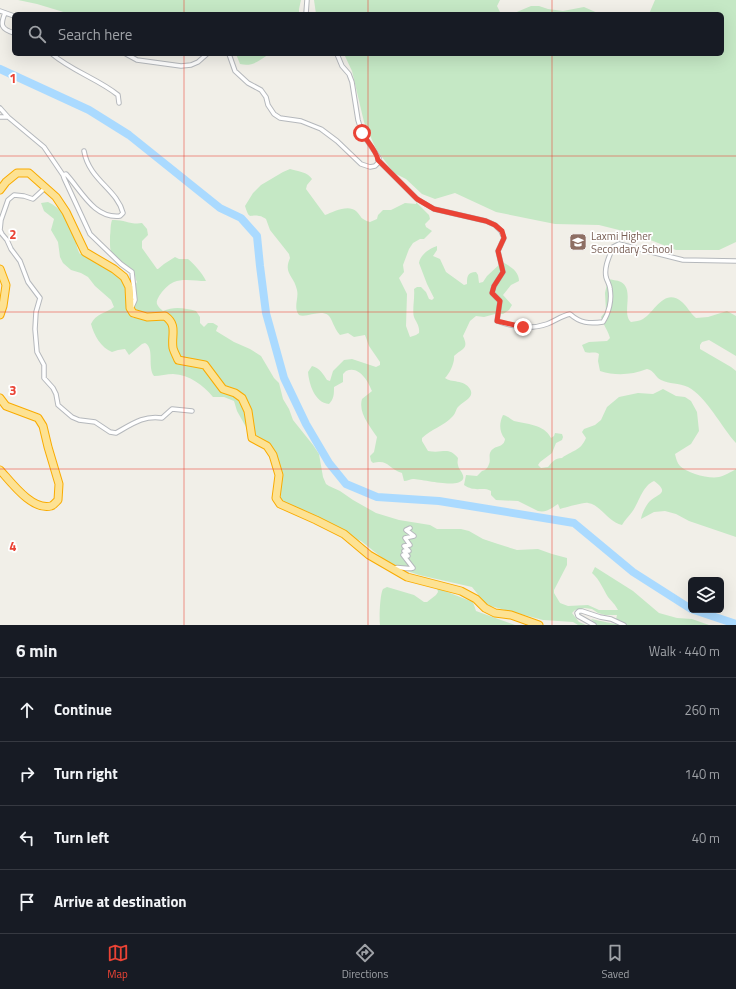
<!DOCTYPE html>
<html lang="en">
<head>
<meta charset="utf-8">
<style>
	:root { --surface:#171b24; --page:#20242c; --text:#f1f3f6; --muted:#9ea1a6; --line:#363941; --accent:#ea4335 }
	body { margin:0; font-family:"Titillium Web",sans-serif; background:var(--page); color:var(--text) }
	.controls { position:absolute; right:12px; bottom:12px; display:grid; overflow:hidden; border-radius:6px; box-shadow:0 4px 16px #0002 }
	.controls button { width:36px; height:36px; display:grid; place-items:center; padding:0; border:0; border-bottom:1px solid var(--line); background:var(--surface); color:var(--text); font:20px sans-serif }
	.stop { position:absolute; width:12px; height:12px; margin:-9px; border:3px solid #ea4335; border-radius:50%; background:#fff }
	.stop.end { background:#ea4335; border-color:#fff; box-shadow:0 1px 4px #0008 }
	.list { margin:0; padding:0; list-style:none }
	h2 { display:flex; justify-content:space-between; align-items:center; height:52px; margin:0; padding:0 16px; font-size:17px }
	h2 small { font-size:13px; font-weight:400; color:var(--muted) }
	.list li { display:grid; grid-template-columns:26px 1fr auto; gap:12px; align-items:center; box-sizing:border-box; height:64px; padding:0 16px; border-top:1px solid var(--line) }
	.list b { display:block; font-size:15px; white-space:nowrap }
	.list em { font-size:13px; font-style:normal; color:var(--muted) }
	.icon { flex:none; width:22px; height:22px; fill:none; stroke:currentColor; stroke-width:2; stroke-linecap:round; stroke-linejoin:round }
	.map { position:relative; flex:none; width:736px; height:625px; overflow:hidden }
	.search { position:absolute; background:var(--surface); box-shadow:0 4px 16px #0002; left:12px; right:12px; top:12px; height:44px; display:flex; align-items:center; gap:10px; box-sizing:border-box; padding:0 14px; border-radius:6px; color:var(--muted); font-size:15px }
	.sheet { height:308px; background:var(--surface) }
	nav { display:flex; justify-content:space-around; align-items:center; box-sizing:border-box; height:56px; border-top:1px solid var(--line); background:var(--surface); font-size:11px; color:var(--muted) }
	nav a { display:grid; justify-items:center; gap:2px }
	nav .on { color:var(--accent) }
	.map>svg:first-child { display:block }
</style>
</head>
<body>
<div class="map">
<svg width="736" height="625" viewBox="0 0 736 625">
	<rect width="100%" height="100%" fill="#f1efe8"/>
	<path fill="#c5e8c5" d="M18,0h283l-2,9v5h-229l-33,-10z
		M314,0h186l-3,6 4,8h-185z
		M655,0h81v242l-17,8h-43l-41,-16 -36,-9 -44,-1 -59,-12 -41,-19 -20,6 -13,-5 -16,-15 -12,-6 -18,-24 -12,-27 -12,-51 -8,-17h378v-40h-73z
		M531,6h8l9,3 15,2 21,-4 16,7h-88z
		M236,54h33c-10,7 -17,13 -29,10z
		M290,169c7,2 18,3 22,10l-5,6 -1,4 19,26c8,-3 23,-11 31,-4 6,6 4,8 14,11l7,-3 1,-4 5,-5h8l14,-7 11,1v-2l13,13 1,4 -5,5 1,3 6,4 -8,8h-4l-7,4 -4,6 -6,16 1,7 -5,6 8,16 -1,32 4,11 6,-2 3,-2c1,-7 -3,-11 -5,-16 -2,-6 1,-20 0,-28l3,-2h4l5,5 3,7 3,1 2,-2 -7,-14 -8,-21c1,-8 11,-15 18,-17v4l-4,6 7,3 6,13 18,13 3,-1c0,-7 0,-12 9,-12l2,3 1,8 4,-1 4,-6 15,-14c8,4 17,9 17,19l-8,4 -8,10 9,10 -3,5 -6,4h-8l-11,3 -8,-1 -6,5 -7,15c6,13 0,12 -9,20 1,7 -5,18 -9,22 6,5 19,1 25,11 5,8 -6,12 -11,17 -3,2 -3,7 -6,10 -9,10 -22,13 -31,22v3l6,10c15,3 20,-5 30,7 0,2 -1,4 0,7 0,4 7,9 5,14 -4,10 -41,0 -50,0 -2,0 -6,2 -9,2l-2,-8c-14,-4 -13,-14 -29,-10l-2,-2 -1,-5 4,-4 3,-15c-7,-11 -19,-24 -15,-38l10,-8c-4,-10 -13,-26 -26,-20l-3,3v8l-9,5c0,7 0,12 -5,17 -14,-1 -20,-20 -21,-32l4,-6c8,2 11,8 15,14l3,1 3,-10 11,-11 8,-1 24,8 4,-2v-3l-11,-16 -4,-11 -11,2 -6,-4 -8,2c-6,-6 -8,-17 -12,-20 -8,-6 -21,3 -29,0 -6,-8 0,-16 -2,-25 -3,-15 -14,-16 -7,-32l-1,-4 -19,-24 -4,-11c-2,-1 -4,-3 -7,-3 -10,-2 -9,5 -14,-10l8,-13 8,-8 22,-13z
		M48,202c12,5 21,18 26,31 2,7 2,14 6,21h3c8,5 33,18 38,23 10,12 2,30 12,41h14c-13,-8 -15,-11 -16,-27l6,-9c-2,-4 -2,-10 -4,-12 -3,-3 -8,-4 -11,-7 -13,-9 -12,-12 -12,-27 1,-6 0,-10 2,-16 11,-1 19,5 30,3l5,6 1,6 -6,6v7l15,21h1l6,-5 11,-7 4,2h9c6,5 15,15 18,22 -10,0 -23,-3 -32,1 -6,2 -19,16 -17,22 1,3 4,5 6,7 11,-5 22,-3 33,0l4,6v6l4,4 4,-4h5l5,3 -2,5 18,11 16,7 11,7 13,22 5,5 4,16 6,10 4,11 20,25 6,9 4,23 3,7 3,2 11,5 13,9 23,13 23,7 31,5 7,4h24l8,2 14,8 15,5 19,6 21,-1 14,5 15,4v7l-13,25v3l6,10 8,3 20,-1 11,5h19c-3,-6 -6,-8 -10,-13 -5,-8 -8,-17 -16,-24l3,-6 38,24 26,22 18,5 15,1 17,6h-112l-6,-6 24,5 2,-9h-12l-7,-2 -6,-4 -7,-1 -10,2 -3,3 7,9 7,3h-8l-5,-3 -30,-2 -53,-14 -6,-4 -12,-15 -53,-12 -23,-8 -11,-7 -24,-19 -17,-7 -20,-14 -20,-10 -11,-1 -12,-9 -1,-7v-22l-5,-20 -8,-10 -10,-4 -6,-14 -3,-2 -2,6 -9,-16 -3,-10 -10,-4h-11c-10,-12 -23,-22 -40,-23 -6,0 -13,2 -19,2 -7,-9 1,-28 -9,-33l-3,1 -13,11 -4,-6 -7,1 -6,2c-11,-4 -18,-17 -21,-28 5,-11 14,-10 23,-17l-3,-7 -16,-14 -7,-9 -7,-4 -10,-3 -8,-7 -3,-6 -2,-15 -7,-12 3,-11 -10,-8 -3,-8z
		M608,279c4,1 9,1 13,3 14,8 0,32 10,40 4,-1 9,-1 12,-3 12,-7 21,-32 39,-17 5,4 8,11 14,16l12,-1 19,-6 9,5v40l-27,-16 -7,2 -2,3v4l31,18 5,4v72c-14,-15 -30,-47 -48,-56 -9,-4 -19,-3 -27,-7 -6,-3 -7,-10 -14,-11 -16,6 -31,7 -47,2l-2,-10 1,-7c-4,-3 -9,0 -14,-2l-3,-7 7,-3 18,-1 3,-3c-2,-8 -7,-13 -9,-21l5,-6 -1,-18z
		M663,389l13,7 9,1 6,4 6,11 2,19 -8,13 -16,10c1,4 2,9 5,12 7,7 28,13 39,11 5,-1 12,-5 17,-8v68l-47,-16 -13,-7 -11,-3 -11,1 -13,7c1,-6 5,-14 9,-18 9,-8 20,-8 4,-20 -12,5 -15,22 -22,31 -4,5 -7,8 -10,13 -13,-2 -22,-21 -34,-22 -4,-1 -19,4 -25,5l-3,1 -2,-5c-6,4 -12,9 -20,7l-20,-10 -22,-1 -5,-5v-4c-9,-5 -15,2 -27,-6l2,-10 11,1 5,-5 3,-1c2,-2 3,-3 4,-6 2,-4 -1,-9 2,-13 4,-6 13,-3 14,-12 -6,-7 -6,-16 -2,-24 5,1 7,4 11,6 12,3 30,3 37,17l3,-2 1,-3 7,1 1,3 -1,3 -6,3 -4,10 -12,9 -2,3 3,3 7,-1c4,-5 7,-9 14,-9 10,-8 18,-6 24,-20l-4,-6 2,-3 11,-4 6,-5 6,-13 12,-10 19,-4 15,1z
		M387,587l27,8 10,7h3l9,-7 2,-3 -1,-4 36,14 3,9 39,14h-135c-1,-8 0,-31 3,-36z"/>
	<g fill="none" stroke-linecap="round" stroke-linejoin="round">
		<path stroke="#aadaff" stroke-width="8" d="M0,69l89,41 40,25 91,73 21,10 16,18 3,30 6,47 18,65 22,46 23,39 17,21 31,13 62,4 135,22 59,49 58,37
			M694,610l42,14"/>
		<defs>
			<path id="street" d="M0,11l14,5
				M5,13c-5,12 -4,16 9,20
				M306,14l1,-14
				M52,54c20,17 46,25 66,41l1,8
				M126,54l11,6 44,6 10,-1 7,-3 9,-8
				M229,54l6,17 13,12 13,7 5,7 2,8 6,9 6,4 21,3 20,8 16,12 24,23 9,3 5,-1 3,-3 1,-5 -17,-25 -4,-13 -6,-38 -3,-8 -7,-8 -5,-12
				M0,108l8,9
				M0,117h8l36,30 19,28
				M84,151c5,29 33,38 39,62l-3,3c-26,3 -39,-26 -54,-42l-3,1 1,3 26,56 31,30 11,8 3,28 -3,7
				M378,160l39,39 17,10 52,12 9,4 6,6 3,7 -6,13 5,21 -9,14 -2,7 8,8 -3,20c16,6 33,9 50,3 8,-3 14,-8 23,-10 10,9 19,10 33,8 6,-9 9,-22 7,-33 0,-4 -3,-8 -4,-12 -2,-10 3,-20 7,-30l6,-3 64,16 53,1
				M45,188l-12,11 -9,-3 -10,-1 -6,5 -7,20 -1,10 2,4 5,6 4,9 9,12 8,21 12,16 -4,14 -1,17 2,23 7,13v13l9,10 3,6 2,11 14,12 7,3 16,2 15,10 6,1c16,-9 28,-18 46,-15l10,-9 20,2
				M393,568c7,-2 13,2 20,0l-10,-13 5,1 -4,-5h5l-5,-5 6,-1 -5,-7 9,-2 -8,-6 4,-2
				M594,625l-16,-9 -1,-3 2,-2h3l18,6 11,2 13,6"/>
			<path id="highway" d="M0,190l6,-8 11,-9h12l27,24 10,15 19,40 29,17 10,8 5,10 1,21 3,5 14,4 18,-1c13,9 6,19 8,32 1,4 4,9 5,12l27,5 18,24 12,4 7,5 6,13 4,27 15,8 6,9 6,20 -3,23 4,6 36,16 28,14 25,21 38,22 54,14 15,8 9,9 10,5 16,2 28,10
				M0,269l6,16 -3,21 -3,9
				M0,398l6,8 32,12 5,8 5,21 11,37 -1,16c-2,2 -4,5 -7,6 -19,5 -40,-24 -51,-36"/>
		</defs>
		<use href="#street" stroke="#b5b8bc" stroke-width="5.5"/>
		<use href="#highway" stroke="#f9ab00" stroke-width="9"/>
		<use href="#street" stroke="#fff" stroke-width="3.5"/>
		<use href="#highway" stroke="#fde293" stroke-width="7"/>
	</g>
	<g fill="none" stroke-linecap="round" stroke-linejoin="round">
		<path stroke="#ea4335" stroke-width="5" d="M362,133c5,8 15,19 16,27l39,39 17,10 52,12 9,4 7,6 2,7 -6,13 5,21 -9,14 -2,7 8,8 -3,20 26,6"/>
	</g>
	<path fill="none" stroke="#ea4335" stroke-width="1" stroke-opacity="0.55" d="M184,0v14M368,0v14M552,0v14M184,54v571M368,54v571M552,54v571M0,156h736M0,312h736M0,469h736"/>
	<defs>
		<symbol id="school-square" viewBox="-11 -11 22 22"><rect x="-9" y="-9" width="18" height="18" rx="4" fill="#8d6e63" stroke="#fff"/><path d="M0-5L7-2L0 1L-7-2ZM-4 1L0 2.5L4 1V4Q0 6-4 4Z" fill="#fff"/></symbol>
	</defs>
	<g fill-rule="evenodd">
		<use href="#school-square" x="568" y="232" width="20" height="20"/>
	</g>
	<g text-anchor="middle" stroke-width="3.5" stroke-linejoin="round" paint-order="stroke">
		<g font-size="11" fill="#785e54" stroke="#fff" text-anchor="start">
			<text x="591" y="240">Laxmi Higher<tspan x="591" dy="13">Secondary School</tspan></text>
		</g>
	</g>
	<g font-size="13" text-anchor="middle" font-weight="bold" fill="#ea4335" stroke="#fff" stroke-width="3.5" stroke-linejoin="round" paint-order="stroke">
		<text x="13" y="83">1</text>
		<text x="13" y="239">2</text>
		<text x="13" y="395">3</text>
		<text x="13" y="551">4</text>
	</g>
</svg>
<div class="controls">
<button><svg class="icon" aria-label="layers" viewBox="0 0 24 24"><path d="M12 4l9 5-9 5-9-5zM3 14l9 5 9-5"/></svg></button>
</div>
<div class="stop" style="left:362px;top:133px"></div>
<div class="stop end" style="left:523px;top:327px"></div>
<div class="search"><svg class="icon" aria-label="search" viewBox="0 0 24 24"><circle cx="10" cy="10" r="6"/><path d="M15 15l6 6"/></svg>Search here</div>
</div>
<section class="sheet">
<h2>6 min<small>Walk · 440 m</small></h2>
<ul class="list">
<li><svg class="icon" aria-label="ahead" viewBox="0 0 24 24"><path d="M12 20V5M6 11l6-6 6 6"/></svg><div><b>Continue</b></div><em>260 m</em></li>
<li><svg class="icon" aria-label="right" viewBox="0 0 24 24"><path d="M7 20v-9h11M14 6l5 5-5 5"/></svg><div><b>Turn right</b></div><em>140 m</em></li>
<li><svg class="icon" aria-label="left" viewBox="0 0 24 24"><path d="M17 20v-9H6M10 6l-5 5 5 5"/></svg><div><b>Turn left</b></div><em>40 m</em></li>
<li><svg class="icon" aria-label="arrive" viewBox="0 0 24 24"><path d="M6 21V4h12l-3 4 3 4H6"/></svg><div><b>Arrive at destination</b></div></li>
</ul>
</section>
<nav>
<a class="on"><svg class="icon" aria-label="map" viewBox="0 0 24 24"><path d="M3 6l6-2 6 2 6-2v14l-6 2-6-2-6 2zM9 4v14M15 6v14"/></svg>Map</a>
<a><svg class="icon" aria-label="directions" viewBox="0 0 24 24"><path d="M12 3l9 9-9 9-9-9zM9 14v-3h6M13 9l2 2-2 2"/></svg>Directions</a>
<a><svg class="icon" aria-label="saved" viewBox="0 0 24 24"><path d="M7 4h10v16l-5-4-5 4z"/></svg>Saved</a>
</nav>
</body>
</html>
